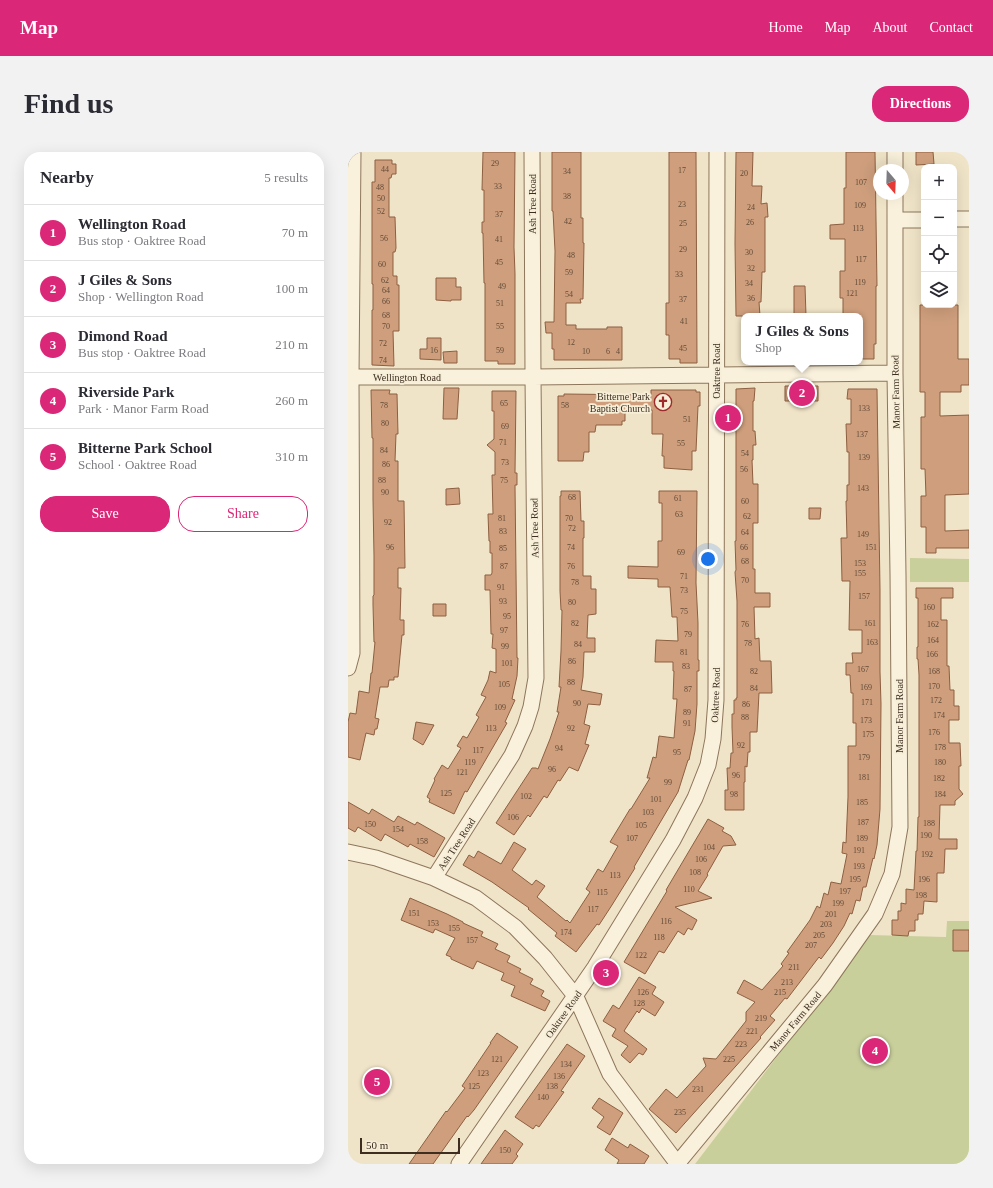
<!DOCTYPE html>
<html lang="en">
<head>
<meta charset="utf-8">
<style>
	:root { --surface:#fff; --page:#f2f2f3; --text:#2b2b33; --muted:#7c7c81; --line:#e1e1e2; --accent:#db2777 }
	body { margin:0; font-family:Georgia,serif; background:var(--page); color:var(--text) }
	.controls { position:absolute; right:12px; top:12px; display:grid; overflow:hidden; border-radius:8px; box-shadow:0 4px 16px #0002 }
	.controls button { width:36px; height:36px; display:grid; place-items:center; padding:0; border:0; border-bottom:1px solid var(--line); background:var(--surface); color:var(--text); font:20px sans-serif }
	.compass { position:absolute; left:525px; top:12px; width:36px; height:36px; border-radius:50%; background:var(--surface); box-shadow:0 4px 16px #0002; rotate:161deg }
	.scale { position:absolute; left:12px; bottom:10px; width:100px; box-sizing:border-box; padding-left:4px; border:2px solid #3d2e20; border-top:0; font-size:11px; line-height:14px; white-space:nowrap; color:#3d2e20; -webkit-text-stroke:3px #f7eed8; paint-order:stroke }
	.you { position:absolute; left:360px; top:407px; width:14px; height:14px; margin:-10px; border:3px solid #fff; border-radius:50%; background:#1a73e8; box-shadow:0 0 0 6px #1a73e833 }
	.badge { display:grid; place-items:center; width:26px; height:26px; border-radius:50%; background:var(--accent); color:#fff; font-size:13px; font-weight:700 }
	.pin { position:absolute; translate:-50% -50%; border:2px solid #fff; box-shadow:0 1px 4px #0006 }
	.popup { position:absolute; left:393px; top:161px; width:122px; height:52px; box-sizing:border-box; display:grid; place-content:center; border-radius:8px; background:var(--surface); filter:drop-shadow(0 1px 3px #0005); font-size:13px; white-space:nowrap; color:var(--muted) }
	.popup b { font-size:15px; color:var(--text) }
	.popup::after { content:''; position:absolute; left:50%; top:100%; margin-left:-8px; border:8px solid transparent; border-top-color:var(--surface) }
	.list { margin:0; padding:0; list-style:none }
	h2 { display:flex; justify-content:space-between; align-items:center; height:52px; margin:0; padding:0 16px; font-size:17px }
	h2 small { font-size:13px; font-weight:400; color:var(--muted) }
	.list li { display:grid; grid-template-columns:26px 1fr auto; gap:12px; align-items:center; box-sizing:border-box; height:56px; padding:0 16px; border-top:1px solid var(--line) }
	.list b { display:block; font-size:15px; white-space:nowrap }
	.list p { margin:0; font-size:13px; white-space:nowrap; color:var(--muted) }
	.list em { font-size:13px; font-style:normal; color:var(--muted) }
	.actions { display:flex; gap:8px; padding:12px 16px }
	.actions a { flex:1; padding:9px 0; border:1px solid var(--accent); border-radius:16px; text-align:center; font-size:14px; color:var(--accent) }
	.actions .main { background:var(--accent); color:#fff }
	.icon { flex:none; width:22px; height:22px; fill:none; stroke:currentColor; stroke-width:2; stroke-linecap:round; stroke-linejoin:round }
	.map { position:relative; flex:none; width:621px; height:1012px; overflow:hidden; border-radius:16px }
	header { display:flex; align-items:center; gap:24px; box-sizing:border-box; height:56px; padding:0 20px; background:var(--accent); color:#fff }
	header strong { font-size:19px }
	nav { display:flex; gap:22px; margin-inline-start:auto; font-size:14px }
	.intro { display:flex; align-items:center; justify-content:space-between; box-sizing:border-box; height:96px; padding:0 24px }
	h1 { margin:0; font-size:28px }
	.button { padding:10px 18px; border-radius:16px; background:var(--accent); color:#fff; font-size:14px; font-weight:700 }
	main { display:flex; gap:24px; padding:0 24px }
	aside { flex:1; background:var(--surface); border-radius:16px; box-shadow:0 4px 16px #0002 }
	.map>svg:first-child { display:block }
</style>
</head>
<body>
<header>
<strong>Map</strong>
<nav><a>Home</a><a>Map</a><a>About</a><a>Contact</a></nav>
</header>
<div class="intro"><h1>Find us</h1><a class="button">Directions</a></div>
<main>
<aside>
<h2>Nearby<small>5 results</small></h2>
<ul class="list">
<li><span class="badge">1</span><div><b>Wellington Road</b><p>Bus stop · Oaktree Road</p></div><em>70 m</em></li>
<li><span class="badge">2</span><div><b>J Giles &amp; Sons</b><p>Shop · Wellington Road</p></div><em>100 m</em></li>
<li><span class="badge">3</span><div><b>Dimond Road</b><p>Bus stop · Oaktree Road</p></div><em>210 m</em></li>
<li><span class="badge">4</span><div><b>Riverside Park</b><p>Park · Manor Farm Road</p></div><em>260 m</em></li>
<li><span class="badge">5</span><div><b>Bitterne Park School</b><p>School · Oaktree Road</p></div><em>310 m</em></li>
</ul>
<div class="actions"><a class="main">Save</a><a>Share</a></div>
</aside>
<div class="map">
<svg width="621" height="1012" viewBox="0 0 621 1012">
	<rect width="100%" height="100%" fill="#f0e4c8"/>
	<path fill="#c9cf9b" d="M562,406l59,1v23h-59z
		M599,769h22v243h-274l175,-229 76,2z"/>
	<path fill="#cf9f7d" stroke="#8d5f41" d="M135,0h32l-1,95 1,27v90h-17v-3h-13v-78h-1l-1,-50h-1v-11h2v-32h-2z
		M204,0h29v66h2v25h1l-1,56h-3l1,4h-15v22h10v4h31v-2h15v33h-68v-11h-2v-16h-6l-1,-11h9l1,-71 -2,-40h-1z
		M321,0h27l1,211h-17v-4h-11v-24h-3v-32h3z
		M388,0h17l-1,34h10l-1,18 6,-1 1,14h-3v55h-3l-1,30h-2l1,14h-24l-1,-73z
		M498,0h29l2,134h-1v58h-2v15h-14v-44h-17v-17h-3v-27h5v-32h-15v-14l14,-1v-36h2z
		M568,0h17l1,12 -18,1z
		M27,8h17v4h4v10h-4l-1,4h-2v39h6l1,31 -1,4h-2v24h4v9h2v46h-6l1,35 -22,-1v-55h1v-26h-1v-102h3z
		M88,126h20v9h5v13h-10v1l-15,-1z
		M446,134h11l1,30h-12z
		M572,153h38v54h11v26h-8v7h-21v24l29,-1v79l-24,1v36l24,-1v18h-33v5h-10v-26h-5v-31h5l-1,-27h-4v-52h4v-25h-5z
		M79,186h14v22l-21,-1v-10h7z
		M109,199v12h-13l-1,-11z
		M437,234h33v15h-33z
		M96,236h15l-2,31h-14z
		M407,236l-1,13h-1v30h2l1,14h-3v15h-1l1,24h5v39h-5v46h2v24h15v14h-16l1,32 4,-1 1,23h11l1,32h-13l-2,39h-7v20h-2l-1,15 -2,-1v16h-1v28h-19v-20h3l-1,-22h3l1,-15h2l-1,-26v-13h2v-14h2v-2h1v-97l-2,-29 1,-2 -1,-29h1v-152z
		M500,237h29l3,201v82l1,32 -1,105 -3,36 -3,14 -1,-1 -7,29h-3l-3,14 -4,-1 -4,14 -2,-1 -6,13 -11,17 -12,16 -2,-2 -32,42 -2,-1 -15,18 5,4 -15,17 1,1 -85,95 -27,-24 17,-20 11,9 29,-32 -3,-8 13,1 30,-38v-9l9,-10 -18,-9 7,-13 18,10 21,-24 -2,-2 8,-11 -2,-1 23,-32 7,-14 3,2 4,-15 4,2 3,-13 10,2 6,-30 -5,-1 1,-11 3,1 2,-46v-51h8v-23h-3v-30h-2l-1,-18h-4v-12h7l-1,-10h10v-23h-13l1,-49h-8l-1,-43h6l-1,-37h1v-16h2v-33h-2l-1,-28h5v-25h-4z
		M23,238h19l-1,4h8l1,40h-2l-1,27h3v40h6l1,67h-7v20h3l-1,32h4v15h-2l-4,42h-4v3h-5l-1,7h-8l-5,31 4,1 -2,10h-2l-1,6 -8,-2 -6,27 -12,-3v-35l2,-9 6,1 3,-23 10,2 2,-20h1l3,-31h-1l-1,-37v-9l1,-1v-39l-1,-57v-61h-1z
		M303,238h45v2h4v14h-2l-2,45h-4v19l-28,-2v-12h-2l1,-22h-11v-24l-27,1v10h-3v4h-26l-1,7h-6v20h-5l-1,9h-25v-65h6v-2l87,1z
		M144,239h24l-1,82h2v12h-2l2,173h1l-1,18 -5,23 3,1 -10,22 2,1 -40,69 -2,-1 -11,23 -25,-12 1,-3 -3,-2 8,-17 -1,-1 8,-14 6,4 13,-21 -4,-2 6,-10 4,2 12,-21 -3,-2 10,-18 -5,-2 7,-15 2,-9 6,2v-24l-4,-1 1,-14h-2l-1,-44h-5v-15h6l1,-2v-20h-2v-12h-1l-1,-27h5l-1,-39h3v-23l-8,-7 7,-6v-28h-2z
		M111,336l1,16 -14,1v-16z
		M213,339h19l1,30h3v17h-1v38h8v13h5v25l-8,1 -1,23h8v14h-11l-1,25 -2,13 21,4 -2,11 -12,-1 -4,20 6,2 -5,18 4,1 -11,26 -9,-4 -9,14 -2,-1 -11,18 -3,-2 -14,21 -2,-2 -14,20 -18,-12 36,-55h4l2,1 12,-30 9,-27h-2l4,-25h-2l2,-36 1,-41h-1l-1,-19v-95h1z
		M311,339h38l-1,92 2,40v37h1v11h-2v33l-2,27 -6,29h-1l-10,32 -44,75 1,1 -23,37 -13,20 -2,-1 -21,28 -21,-16 2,-3 -29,-24 1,-1 -37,-26 -29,-17 6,-10 5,3 4,-7 23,13 13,-22 12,7 -14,21 20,15 4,-5 9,6 -8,11 29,24 1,-1 3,3 20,-31 -4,-3 12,-20 5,3 15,-26 -8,-4 20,-33h1l19,-31h-3l6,-21 3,1 3,-22 15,2 3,-39h-4l1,-28h-1v-9h-18l1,-22 22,1 -1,-24h-5l-2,-30h-12v-8l-30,-1v-12l30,1v-26h4v-38h-3z
		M461,356h12l-1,11h-11z
		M568,436h37v10h-12v22h6v46h2l1,24h4v16h5v14h-10v23h11l1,23h-2v23l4,5 -8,7v4h-15l-1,34h18v10h-12l-1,24h-7v29l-13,-1 -1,13h-5v6h-3v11h-6l-1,5 -16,-1v-15h6v-9h3v-8l5,1v-15l8,1 2,-39h1l1,-34h1v-142l-1,-16h-1v-12h1v-49h-2z
		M85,452h13v12h-13z
		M68,570l18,3 -11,20 -10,-6z
		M0,650l21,12 3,-5 22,13 4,-6 17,9 2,-3 28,16 -11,19 -24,-13 -2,3 -23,-13 -4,7 -23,-14 -3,5 -7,-4z
		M360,667l16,9 -2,3 9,5 5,9 -13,1 -16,28 1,1 -10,16 14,7 -37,9 22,13 -5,10 -4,-2 -4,7 -6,-4 -14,22 -5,-2 -14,23 -21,-12 43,-71 -1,-1z
		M62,746l37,16 16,8v1l20,9 -2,4 17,8 -3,5 15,7 -3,6 14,7 -2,3 14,7 -3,5 14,7 -3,5 9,5 -5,10 -34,-15 4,-10 -14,-6 3,-7 -27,-12 -4,8 -22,-10v-2l-5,-2 9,-17 -20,-9 -2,4 -32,-13z
		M605,778h16v21h-16z
		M291,825l17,10 -4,7 12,8 -9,14 -13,-8 -3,5 -2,-2 -13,20 23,18 -4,6 -4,-2 -9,10 -9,-8 7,-9 -16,-10 4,-7 -13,-8 10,-16 6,4z
		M149,881l21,14 -44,63 -6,7 -1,-1 -34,48h-24l37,-53 1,1 18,-24 -3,-2 29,-43h-1z
		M219,892l18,12 -24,35 3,1 -25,35 -3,-2 -3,4 -18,-12z
		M251,946l24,15 -13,22 -13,-8 7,-10 -12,-9z
		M157,978l18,14 -7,10 2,2 -6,8h-31z
		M264,986l16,10 2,-4 19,12 -5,8h-27l2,-4 -14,-10z"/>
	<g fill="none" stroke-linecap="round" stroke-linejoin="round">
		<defs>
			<path id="street" d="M547,0v18
				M606,67h15
				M548,68h28
				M3,225h182l362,-4
				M0,516l4,-15 -1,-276 2,-225
				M0,700l28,6 58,20 42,20 39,29 30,31 31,39 34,77 67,89
				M86,726l78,-123 13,-29 6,-19 5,-29 -3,-301 -1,-225
				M111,1012l136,-197 78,-127 22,-42 13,-33 5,-26 3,-39 1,-548
				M329,1012l148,-179 50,-71 17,-40 8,-47 -2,-253 -3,-201v-179"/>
		</defs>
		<use href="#street" stroke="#8d765c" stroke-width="17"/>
		<use href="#street" stroke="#faf1dc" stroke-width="15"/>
	</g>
	<defs>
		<symbol id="church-ring" viewBox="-11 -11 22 22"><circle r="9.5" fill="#f7eed8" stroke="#9e2a2b" stroke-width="1.5"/><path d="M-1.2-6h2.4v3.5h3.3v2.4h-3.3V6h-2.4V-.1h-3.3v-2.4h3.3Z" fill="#9e2a2b"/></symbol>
	</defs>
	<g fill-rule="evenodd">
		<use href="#church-ring" x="305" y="240" width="20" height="20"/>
	</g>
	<g text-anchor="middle" stroke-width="3.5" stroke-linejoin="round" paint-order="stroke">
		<g font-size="8" fill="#624a37">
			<text x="147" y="14">29</text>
			<text x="37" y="20">44</text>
			<text x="334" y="21">17</text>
			<text x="219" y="22">34</text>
			<text x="396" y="24">20</text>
			<text x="513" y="33">107</text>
			<text x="150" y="37">33</text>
			<text x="32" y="38">48</text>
			<text x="219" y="47">38</text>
			<text x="33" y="49">50</text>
			<text x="334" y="55">23</text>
			<text x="512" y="56">109</text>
			<text x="403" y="58">24</text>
			<text x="33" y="62">52</text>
			<text x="151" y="65">37</text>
			<text x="220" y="72">42</text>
			<text x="402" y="73">26</text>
			<text x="335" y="74">25</text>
			<text x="510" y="79">113</text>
			<text x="36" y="89">56</text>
			<text x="151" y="90">41</text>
			<text x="335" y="100">29</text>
			<text x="401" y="103">30</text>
			<text x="223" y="106">48</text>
			<text x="513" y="110">117</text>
			<text x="151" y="113">45</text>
			<text x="34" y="115">60</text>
			<text x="403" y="119">32</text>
			<text x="221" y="123">59</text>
			<text x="331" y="125">33</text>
			<text x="37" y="131">62</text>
			<text x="512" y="133">119</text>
			<text x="401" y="134">34</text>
			<text x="154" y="137">49</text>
			<text x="38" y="141">64</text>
			<text x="504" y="144">121</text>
			<text x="221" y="145">54</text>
			<text x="403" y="149">36</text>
			<text x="335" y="150">37</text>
			<text x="38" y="152">66</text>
			<text x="152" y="154">51</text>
			<text x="38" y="166">68</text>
			<text x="336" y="172">41</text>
			<text x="38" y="177">70</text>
			<text x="152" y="177">55</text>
			<text x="223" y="193">12</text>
			<text x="35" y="194">72</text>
			<text x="335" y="199">45</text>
			<text x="86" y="201">16</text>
			<text x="152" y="201">59</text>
			<text x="238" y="202">10</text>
			<text x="260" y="202">6</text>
			<text x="270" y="202">4</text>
			<text x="35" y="211">74</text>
			<text x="156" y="254">65</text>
			<text x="36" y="256">78</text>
			<text x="217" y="256">58</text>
			<text x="516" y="259">133</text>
			<text x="339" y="270">51</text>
			<text x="37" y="274">80</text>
			<text x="157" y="277">69</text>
			<text x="514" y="285">137</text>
			<text x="155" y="293">71</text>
			<text x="333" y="294">55</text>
			<text x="36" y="301">84</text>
			<text x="397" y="304">54</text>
			<text x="516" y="308">139</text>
			<text x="157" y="313">73</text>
			<text x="38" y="315">86</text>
			<text x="396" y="320">56</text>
			<text x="34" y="331">88</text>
			<text x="156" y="331">75</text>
			<text x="515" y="339">143</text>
			<text x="37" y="343">90</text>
			<text x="224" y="348">68</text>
			<text x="330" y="349">61</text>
			<text x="397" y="352">60</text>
			<text x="331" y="365">63</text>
			<text x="399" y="367">62</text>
			<text x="154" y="369">81</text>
			<text x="221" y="369">70</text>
			<text x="40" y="373">92</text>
			<text x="224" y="379">72</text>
			<text x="155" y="382">83</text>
			<text x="397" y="383">64</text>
			<text x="515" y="385">149</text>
			<text x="42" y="398">96</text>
			<text x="223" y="398">74</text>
			<text x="396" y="398">66</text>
			<text x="523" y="398">151</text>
			<text x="155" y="399">85</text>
			<text x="333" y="403">69</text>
			<text x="397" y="412">68</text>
			<text x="512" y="414">153</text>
			<text x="156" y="417">87</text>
			<text x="223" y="417">76</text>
			<text x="512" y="424">155</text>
			<text x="336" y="427">71</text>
			<text x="397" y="431">70</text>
			<text x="227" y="433">78</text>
			<text x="153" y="438">91</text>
			<text x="336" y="441">73</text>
			<text x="516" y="447">157</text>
			<text x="155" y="452">93</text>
			<text x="224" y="453">80</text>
			<text x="581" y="458">160</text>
			<text x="336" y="462">75</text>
			<text x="159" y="467">95</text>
			<text x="227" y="474">82</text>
			<text x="522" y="474">161</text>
			<text x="397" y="475">76</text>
			<text x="585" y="475">162</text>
			<text x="156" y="481">97</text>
			<text x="340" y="485">79</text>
			<text x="585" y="491">164</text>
			<text x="524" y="493">163</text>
			<text x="400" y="494">78</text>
			<text x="230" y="495">84</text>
			<text x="157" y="497">99</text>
			<text x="336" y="503">81</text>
			<text x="584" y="505">166</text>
			<text x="224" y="512">86</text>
			<text x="159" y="514">101</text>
			<text x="338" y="517">83</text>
			<text x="515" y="520">167</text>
			<text x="406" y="522">82</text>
			<text x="586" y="522">168</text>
			<text x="223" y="533">88</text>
			<text x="156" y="535">105</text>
			<text x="586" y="537">170</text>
			<text x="518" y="538">169</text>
			<text x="406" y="539">84</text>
			<text x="340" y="540">87</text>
			<text x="588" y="551">172</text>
			<text x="519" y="553">171</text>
			<text x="229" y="554">90</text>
			<text x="398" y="555">86</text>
			<text x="152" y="558">109</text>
			<text x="339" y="563">89</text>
			<text x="591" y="566">174</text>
			<text x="397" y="568">88</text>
			<text x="518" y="571">173</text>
			<text x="339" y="574">91</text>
			<text x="143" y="579">113</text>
			<text x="223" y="579">92</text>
			<text x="586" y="583">176</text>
			<text x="520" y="585">175</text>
			<text x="393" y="596">92</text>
			<text x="592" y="598">178</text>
			<text x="211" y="599">94</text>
			<text x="130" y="601">117</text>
			<text x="329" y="603">95</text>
			<text x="516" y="608">179</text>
			<text x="122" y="613">119</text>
			<text x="592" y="613">180</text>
			<text x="204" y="620">96</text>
			<text x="114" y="623">121</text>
			<text x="388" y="626">96</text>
			<text x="516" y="628">181</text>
			<text x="591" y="629">182</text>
			<text x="320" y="633">99</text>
			<text x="98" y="644">125</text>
			<text x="386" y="645">98</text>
			<text x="592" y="645">184</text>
			<text x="178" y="647">102</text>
			<text x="308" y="650">101</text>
			<text x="514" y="653">185</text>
			<text x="300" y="663">103</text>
			<text x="165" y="668">106</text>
			<text x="515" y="673">187</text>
			<text x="581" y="674">188</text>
			<text x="22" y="675">150</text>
			<text x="293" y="676">105</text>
			<text x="50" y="680">154</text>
			<text x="578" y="686">190</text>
			<text x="284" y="689">107</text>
			<text x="514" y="689">189</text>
			<text x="74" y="692">158</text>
			<text x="361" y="698">104</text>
			<text x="511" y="701">191</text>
			<text x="579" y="705">192</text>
			<text x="353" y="710">106</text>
			<text x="511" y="717">193</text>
			<text x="347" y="723">108</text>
			<text x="267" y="726">113</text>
			<text x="507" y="730">195</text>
			<text x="576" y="730">196</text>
			<text x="341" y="740">110</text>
			<text x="497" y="742">197</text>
			<text x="254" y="743">115</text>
			<text x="573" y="746">198</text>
			<text x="490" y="754">199</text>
			<text x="245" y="760">117</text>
			<text x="66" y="764">151</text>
			<text x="483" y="765">201</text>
			<text x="318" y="772">116</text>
			<text x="85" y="774">153</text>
			<text x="478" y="775">203</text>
			<text x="106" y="779">155</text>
			<text x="218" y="783">174</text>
			<text x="471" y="786">205</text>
			<text x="311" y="788">118</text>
			<text x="124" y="791">157</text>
			<text x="463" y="796">207</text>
			<text x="293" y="806">122</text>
			<text x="446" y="818">211</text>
			<text x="439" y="833">213</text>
			<text x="295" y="843">126</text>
			<text x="432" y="843">215</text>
			<text x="291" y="854">128</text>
			<text x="413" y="869">219</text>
			<text x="404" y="882">221</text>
			<text x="393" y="895">223</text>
			<text x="149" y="910">121</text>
			<text x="381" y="910">225</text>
			<text x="218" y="915">134</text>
			<text x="135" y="924">123</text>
			<text x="211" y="927">136</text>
			<text x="126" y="937">125</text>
			<text x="204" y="937">138</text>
			<text x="350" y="940">231</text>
			<text x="195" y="948">140</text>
			<text x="332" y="963">235</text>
			<text x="157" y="1001">150</text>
		</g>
		<g font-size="10" fill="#3d2e20" stroke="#f7eed8">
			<text transform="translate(184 52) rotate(-90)" y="4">Ash Tree Road</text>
			<text transform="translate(368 219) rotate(-90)" y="4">Oaktree Road</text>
			<text x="59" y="229">Wellington Road</text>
			<text transform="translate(547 240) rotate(-91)" y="4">Manor Farm Road</text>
			<text transform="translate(186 376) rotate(-91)" y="4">Ash Tree Road</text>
			<text transform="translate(367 543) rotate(-88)" y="4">Oaktree Road</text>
			<text transform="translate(551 564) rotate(-90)" y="4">Manor Farm Road</text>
			<text transform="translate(108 692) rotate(-57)" y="4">Ash Tree Road</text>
			<text transform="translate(215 862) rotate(-55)" y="4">Oaktree Road</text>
			<text transform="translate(447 869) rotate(-50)" y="4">Manor Farm Road</text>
		</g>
		<g font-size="10" fill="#3d2e20" stroke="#f7eed8" text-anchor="end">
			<text x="302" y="248">Bitterne Park<tspan x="302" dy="12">Baptist Church</tspan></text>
		</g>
	</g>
</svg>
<div class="controls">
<button>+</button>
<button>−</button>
<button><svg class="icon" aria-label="locate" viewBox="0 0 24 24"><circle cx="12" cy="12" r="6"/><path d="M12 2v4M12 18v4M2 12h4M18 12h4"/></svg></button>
<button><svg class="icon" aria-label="layers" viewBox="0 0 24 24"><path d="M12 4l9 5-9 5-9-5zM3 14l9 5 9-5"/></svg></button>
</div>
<svg class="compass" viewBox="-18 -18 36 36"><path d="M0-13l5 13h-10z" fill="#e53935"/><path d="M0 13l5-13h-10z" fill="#7c7c81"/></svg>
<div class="scale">50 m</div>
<div class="you"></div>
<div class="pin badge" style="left:380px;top:266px">1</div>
<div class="pin badge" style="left:454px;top:241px">2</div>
<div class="popup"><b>J Giles &amp; Sons</b>Shop</div>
<div class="pin badge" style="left:258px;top:821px">3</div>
<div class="pin badge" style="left:527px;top:899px">4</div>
<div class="pin badge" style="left:29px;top:930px">5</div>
</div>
</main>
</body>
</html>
